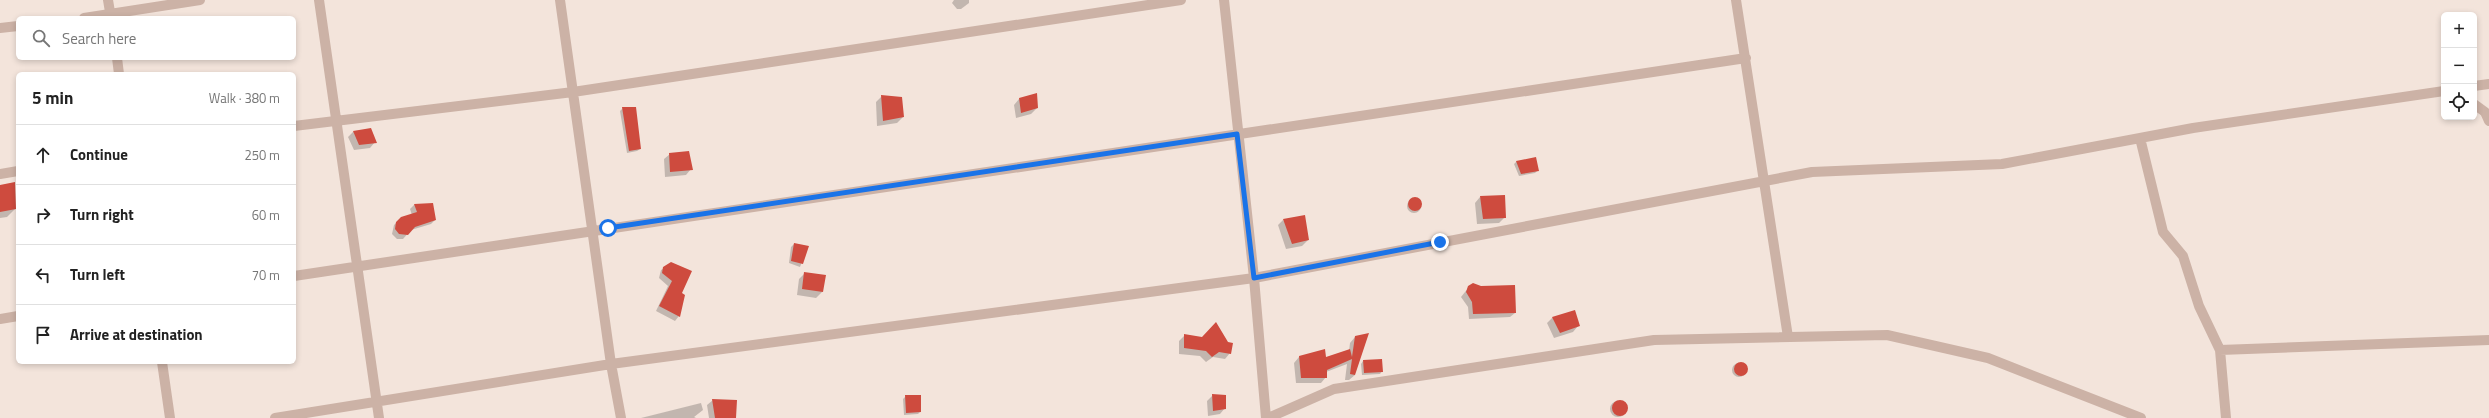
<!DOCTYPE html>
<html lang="en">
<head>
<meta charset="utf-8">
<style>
	:root { --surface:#fff; --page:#f2f2f2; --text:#222; --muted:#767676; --line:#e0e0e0 }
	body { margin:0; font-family:"Titillium Web",sans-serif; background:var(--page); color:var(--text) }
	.controls { position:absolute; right:12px; top:12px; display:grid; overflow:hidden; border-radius:6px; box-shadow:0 2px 6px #0003 }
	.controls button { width:36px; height:36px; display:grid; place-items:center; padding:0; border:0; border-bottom:1px solid var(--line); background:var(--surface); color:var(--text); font:20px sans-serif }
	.stop { position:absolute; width:12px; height:12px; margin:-9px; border:3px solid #1a73e8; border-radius:50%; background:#fff }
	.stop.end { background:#1a73e8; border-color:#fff; box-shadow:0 1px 4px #0008 }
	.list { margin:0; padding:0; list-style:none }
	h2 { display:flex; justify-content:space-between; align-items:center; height:52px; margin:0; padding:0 16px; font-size:17px }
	h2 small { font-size:13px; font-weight:400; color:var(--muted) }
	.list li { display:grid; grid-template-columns:26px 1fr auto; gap:12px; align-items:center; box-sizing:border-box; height:60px; padding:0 16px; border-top:1px solid var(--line) }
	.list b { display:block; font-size:15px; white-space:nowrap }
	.list em { font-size:13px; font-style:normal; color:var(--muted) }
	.icon { flex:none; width:22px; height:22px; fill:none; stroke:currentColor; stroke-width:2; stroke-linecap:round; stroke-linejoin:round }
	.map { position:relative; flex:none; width:2489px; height:418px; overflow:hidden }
	.search { position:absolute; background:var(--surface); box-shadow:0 2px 6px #0003; left:16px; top:16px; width:280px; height:44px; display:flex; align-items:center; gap:10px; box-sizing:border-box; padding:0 14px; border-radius:6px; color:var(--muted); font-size:15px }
	.panel { position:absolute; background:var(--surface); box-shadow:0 2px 6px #0003; left:16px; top:72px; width:280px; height:292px; border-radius:6px }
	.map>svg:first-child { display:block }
</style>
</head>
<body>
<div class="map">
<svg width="2489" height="418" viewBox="0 0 2489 418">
	<rect width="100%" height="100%" fill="#f3e4db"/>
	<path fill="#0003" d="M954,0h15v3l-8,6h-4l-5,-6z
		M882,96l21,21 -6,6 -20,3 -1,-24z
		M1019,99l18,9 -6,6 -15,4 -2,-13z
		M623,108l17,41 -3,2 -10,2 -7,-42z
		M370,129l5,13 -5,6 -16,2 -6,-13 5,-5z
		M670,154l21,15 -5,6 -21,2 -1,-18z
		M1517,161l21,9 -3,3 -16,3 -5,-12z
		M0,186l15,23 -8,8 -7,1z
		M1480,197l25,20 -6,6 -22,1 -2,-21z
		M1407 206a7 7 0 1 1 14 0a7 7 0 1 1-14 0Z
		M432,204l3,16 -4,4 -20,6 -8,9h-6l-5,-5 2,-9 5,-5 13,-5 -2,-6 4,-4z
		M1283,220l25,20 -6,6 -16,3 -8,-24z
		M794,244l14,3 -8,20 -11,-4 2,-16z
		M671,264l10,30 -2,22 -4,5 -19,-10 12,-25 -9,-8 2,-8z
		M804,274l21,2 -3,16 -6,6 -19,-3 2,-16z
		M1469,287l46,26 -5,4 -41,2 -1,-12 -7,-10z
		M1575,312l3,14 -5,6 -19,6 -7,-15 5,-5z
		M1185,335l45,18 -5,6 -12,-2 -7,5 -6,-6 -21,-2v-13z
		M1355,337v38l-6,5h-4l2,-16 -21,8v5l-5,6h-25l-2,-20 5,-6 26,1 24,-7 1,-8z
		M1363,361l19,10 -2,3 -18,1 -1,-11z
		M1732 370a7 7 0 1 1 14 0a7 7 0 1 1-14 0Z
		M1213,395l12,13 -5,6 -12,2 -1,-15z
		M906,396l14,16 -2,2 -14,1 -1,-16z
		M713,400l22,18h-26l-2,-13z
		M1610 409a8 8 0 1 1 16 0a8 8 0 1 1-16 0Z
		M701,403l2,7 -9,7 2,1h-55z"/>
	<path fill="#ce4b3e" d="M1037,93l1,15 -17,5 -2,-15z
		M881,95l21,2 2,20 -21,4z
		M622,107h14l5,42 -12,2z
		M371,128l6,15 -18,2 -6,-14z
		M689,151l4,19 -23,2 -1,-19z
		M1536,157l3,14 -18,3 -5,-13z
		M15,182l1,27 -16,3v-27z
		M1505,195l1,23 -23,1 -3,-23z
		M1408 204a7 7 0 1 1 14 0a7 7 0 1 1-14 0Z
		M433,203l3,17 -21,7 -7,8 -9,-1 -4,-5 1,-7 5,-5 16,-5 -3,-8z
		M1305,215l4,25 -17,4 -9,-25z
		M794,243l15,3 -6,18 -12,-3z
		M671,262l21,9 -10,22 3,2 -5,22 -21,-11 13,-25 -10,-8 1,-6z
		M804,272l22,3 -3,17 -21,-3z
		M1473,283l8,3 34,-1 1,28 -43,1 -1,-12 -6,-10 2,-6z
		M1575,310l5,16 -20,7 -8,-16z
		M1216,322l12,20 5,1 -2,11 -12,-2 -7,5 -6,-6 -22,-3v-14l18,3z
		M1369,333l-14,42 -5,-1 2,-15 -25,11v8h-26l-2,-22 26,-7 1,8 24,-8 2,8 3,-21z
		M1382,359l1,13 -19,1 -1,-13z
		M1734 369a7 7 0 1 1 14 0a7 7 0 1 1-14 0Z
		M1212,394l14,1v14l-13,2z
		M905,395h16v17l-15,1z
		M712,399l25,1 -1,18h-21z
		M1612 408a8 8 0 1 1 16 0a8 8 0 1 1-16 0Z"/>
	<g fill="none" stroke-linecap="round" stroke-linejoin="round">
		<path stroke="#ccb2a6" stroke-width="10" d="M108,0l3,18
			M319,0l60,418
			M560,0l51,364 10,54
			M1224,0l30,278 12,140
			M1736,0l52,337
			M84,18l116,-18
			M0,28l18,-2
			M117,58l2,16
			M2474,86l15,-2
			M2474,104l11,8 4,9
			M294,126l279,-34 608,-92
			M2140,138l23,94 20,24 16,50 21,44
			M0,174l18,-3
			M294,276l1452,-218
			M0,319l18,-3
			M162,362l8,56
			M275,418l336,-54 643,-86 558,-106 190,-8 191,-36 251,-37
			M1268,418l66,-29 320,-49 233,-5 101,23 153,60
			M2226,418l-6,-68 269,-10"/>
	</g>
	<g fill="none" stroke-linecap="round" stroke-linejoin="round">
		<path stroke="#1a73e8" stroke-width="5" d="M608,228l629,-94 17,144 186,-36"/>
	</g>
</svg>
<div class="controls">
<button>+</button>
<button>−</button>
<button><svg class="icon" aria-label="locate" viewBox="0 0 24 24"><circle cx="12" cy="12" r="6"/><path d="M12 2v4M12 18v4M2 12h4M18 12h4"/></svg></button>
</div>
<div class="stop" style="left:608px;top:228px"></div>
<div class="stop end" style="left:1440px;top:242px"></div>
<div class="search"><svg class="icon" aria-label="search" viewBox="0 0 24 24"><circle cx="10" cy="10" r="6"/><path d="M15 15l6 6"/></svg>Search here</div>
<section class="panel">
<h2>5 min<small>Walk · 380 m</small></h2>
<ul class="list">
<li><svg class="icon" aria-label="ahead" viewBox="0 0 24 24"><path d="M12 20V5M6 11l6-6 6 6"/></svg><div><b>Continue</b></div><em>250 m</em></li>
<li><svg class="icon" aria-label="right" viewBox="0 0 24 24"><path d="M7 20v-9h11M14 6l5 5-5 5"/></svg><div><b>Turn right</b></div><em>60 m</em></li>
<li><svg class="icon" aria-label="left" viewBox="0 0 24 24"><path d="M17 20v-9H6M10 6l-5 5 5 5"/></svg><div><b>Turn left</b></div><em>70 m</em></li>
<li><svg class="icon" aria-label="arrive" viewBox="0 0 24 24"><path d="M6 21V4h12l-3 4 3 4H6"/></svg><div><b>Arrive at destination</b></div></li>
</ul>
</section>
</div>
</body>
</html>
